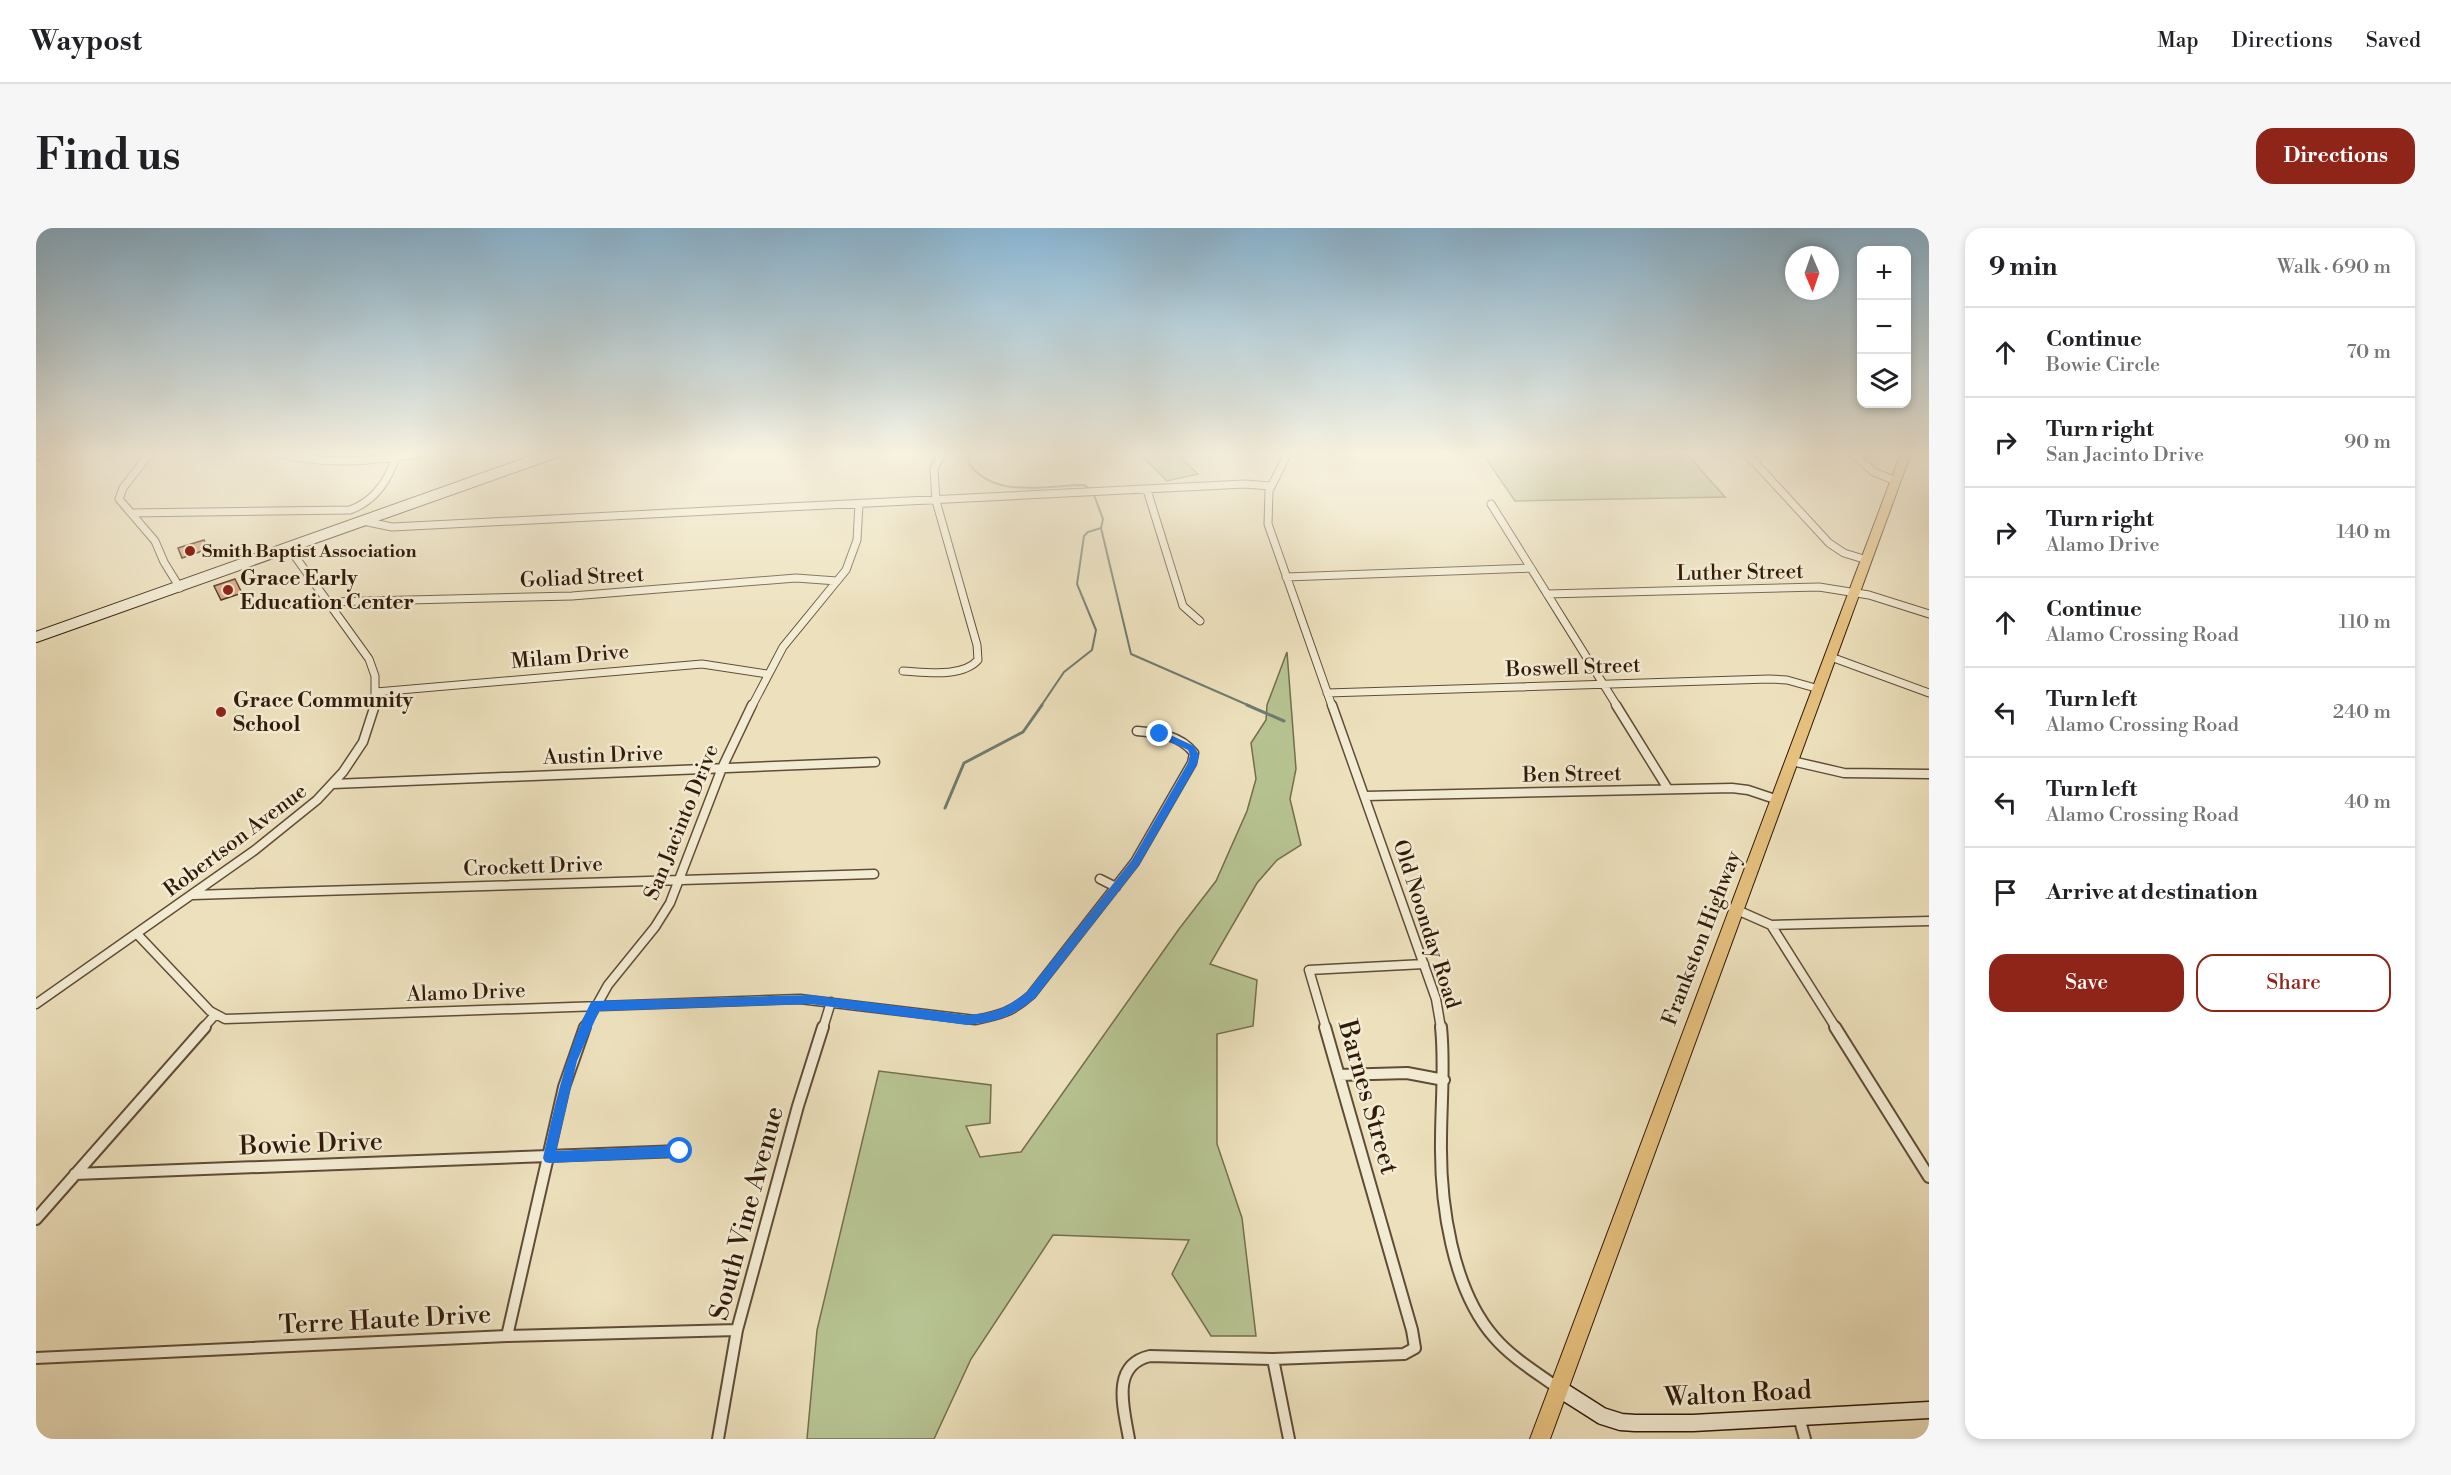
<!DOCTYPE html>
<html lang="en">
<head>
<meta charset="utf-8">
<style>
	:root { --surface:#fff; --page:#f6f6f6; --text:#202124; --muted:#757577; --line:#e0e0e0; --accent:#8f2418 }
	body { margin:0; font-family:"Libre Bodoni",serif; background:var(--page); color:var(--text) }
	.controls { position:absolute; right:18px; top:18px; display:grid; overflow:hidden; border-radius:12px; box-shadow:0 3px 9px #0003 }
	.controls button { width:54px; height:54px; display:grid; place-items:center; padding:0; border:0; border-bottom:2px solid var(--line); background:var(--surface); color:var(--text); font:30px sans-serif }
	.compass { position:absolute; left:1749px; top:18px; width:54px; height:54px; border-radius:50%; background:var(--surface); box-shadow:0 3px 9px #0003; rotate:178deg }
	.stop { position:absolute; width:18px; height:18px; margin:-14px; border:4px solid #1a73e8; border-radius:50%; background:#fff }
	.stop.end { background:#1a73e8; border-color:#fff; box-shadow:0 2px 6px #0008 }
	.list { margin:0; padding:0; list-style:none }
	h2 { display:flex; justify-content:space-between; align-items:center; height:78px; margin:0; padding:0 24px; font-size:26px }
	h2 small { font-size:20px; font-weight:400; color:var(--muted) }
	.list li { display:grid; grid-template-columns:39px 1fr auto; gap:18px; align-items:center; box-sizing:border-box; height:90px; padding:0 24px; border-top:2px solid var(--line) }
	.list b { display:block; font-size:22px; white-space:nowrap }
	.list p { margin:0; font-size:20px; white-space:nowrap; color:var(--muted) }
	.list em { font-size:20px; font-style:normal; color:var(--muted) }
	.actions { display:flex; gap:12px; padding:18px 24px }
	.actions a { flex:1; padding:14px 0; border:2px solid var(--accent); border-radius:18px; text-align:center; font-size:21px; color:var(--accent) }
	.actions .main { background:var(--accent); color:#fff }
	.icon { flex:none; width:33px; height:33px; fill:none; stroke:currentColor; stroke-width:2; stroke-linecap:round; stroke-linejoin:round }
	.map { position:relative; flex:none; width:1893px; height:1211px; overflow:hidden; border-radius:18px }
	header { display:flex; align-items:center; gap:36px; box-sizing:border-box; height:84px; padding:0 30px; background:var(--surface); border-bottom:2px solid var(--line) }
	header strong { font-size:28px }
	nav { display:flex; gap:33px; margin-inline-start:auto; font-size:21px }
	.intro { display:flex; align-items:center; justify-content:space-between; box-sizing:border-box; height:144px; padding:0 36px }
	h1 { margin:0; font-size:42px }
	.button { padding:15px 27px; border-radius:18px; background:var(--accent); color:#fff; font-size:21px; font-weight:700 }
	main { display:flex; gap:36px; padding:0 36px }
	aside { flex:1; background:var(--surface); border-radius:18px; box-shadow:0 3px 9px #0003 }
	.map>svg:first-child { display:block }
</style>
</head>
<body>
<header>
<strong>Waypost</strong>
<nav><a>Map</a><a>Directions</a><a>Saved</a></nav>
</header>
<div class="intro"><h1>Find us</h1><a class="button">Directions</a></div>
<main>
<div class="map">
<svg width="1893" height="1211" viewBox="0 0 1893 1211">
	<rect width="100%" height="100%" fill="#ede1bd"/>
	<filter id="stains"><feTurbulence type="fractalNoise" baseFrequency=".00333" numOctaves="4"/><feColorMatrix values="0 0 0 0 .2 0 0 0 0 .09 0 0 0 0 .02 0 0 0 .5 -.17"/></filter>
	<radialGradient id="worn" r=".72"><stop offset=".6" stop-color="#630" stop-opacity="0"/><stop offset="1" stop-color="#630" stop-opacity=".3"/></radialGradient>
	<path fill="#b7c392" stroke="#746e4e" stroke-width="1.5" d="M1103,225h36l23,21 -31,7z
		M1446,225h204l39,44 -210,4z
		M1251,424l9,117 -6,30 11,46 -24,15 -20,23 -47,81 47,16 -4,46 -36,8v110l25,74 14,118h-45l-39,-62 17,-34 -136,-5 -82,124 -37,80h-127l10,-109 62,-259 112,14 -1,38 -24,3 14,31 41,-5 158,-223 37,-48 31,-70 9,-32 -5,-36 15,-23 1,-15z"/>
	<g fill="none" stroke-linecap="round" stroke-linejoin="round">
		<path stroke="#717b72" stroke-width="2" d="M935,225l-3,9c25,38 78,23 117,23l5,5
			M1058,267l9,24 -2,9 30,126 119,52
			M1005,478l23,-34 28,-22 4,-20 -19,-46 7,-48 4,-4 13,-4"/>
		<path stroke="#717b72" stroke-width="3" d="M1211,477l37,16
			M909,580l19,-45 59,-31 19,-27"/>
	</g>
	<path fill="#dd9a76" stroke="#311a0a" stroke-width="1.5" d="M168,312l4,9 -26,9 -4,-10z
		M199,351l7,14 -21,7 -7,-14z"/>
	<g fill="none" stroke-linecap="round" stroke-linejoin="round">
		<defs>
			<path id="street-far2" d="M114,225l-27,35 -4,11 36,42 9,21 16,26
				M241,225c49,13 96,8 145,0
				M1252,225l-19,38 -1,33 64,182
				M1710,225l83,90 15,10 23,7
				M1816,225l22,19 22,9
				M0,229l3,-4
				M1111,262l36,116 17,15
				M1455,276l126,202
				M95,285l219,-3c25,-9 38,-29 46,-53
				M327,293l29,6 853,-43 25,2
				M253,320l80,111 6,17v30
				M1250,349l245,-9
				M1511,366l272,-7 50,8 60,19
				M292,374l244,-6 224,-18 41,3
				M1795,429l98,36
				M867,443c22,1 59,7 75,-11l-1,-15 -41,-144 -2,-32 8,-16
				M340,464l326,-28 65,10
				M1291,465l442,-14 18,1 32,9
				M716,478l31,-59 63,-77 11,-30 2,-36"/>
			<path id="street-far1" d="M1296,477l104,294 5,29
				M1580,477l52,84
				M1756,533l52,12 85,1
				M297,556l542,-22
				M1329,568l367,-8 16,2 30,10
				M1064,651l16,8
				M157,667l681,-21
				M1701,682l34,15 158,-4
				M1735,697l65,103
				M102,707l72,76 15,8 575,-20 175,21c25,-5 37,-8 56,-25l104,-133 57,-99 2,-10c-14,-18 -36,-20 -57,-22
				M0,776l219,-154 62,-50 26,-28 20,-30 12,-37
				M167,800l12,-13
				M548,800l24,-43 47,-58 15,-24 52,-135 30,-63
				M787,800l8,-26
				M1290,800l-17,-58 115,-6"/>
			<path id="street" d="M1405,799c4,38 0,76 0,114 -1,62 11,148 53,196 18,21 42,35 64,51
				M1799,799l94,150
				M1303,847l68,-2 37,7
				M39,946l605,-23
				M0,991l169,-192
				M471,1108l57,-249 21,-60
				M0,1130l471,-22 230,-6
				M1237,1131l16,80
				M1763,1189l6,22
				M682,1211l19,-109 61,-224 25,-79
				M1093,1211c-5,-30 -19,-74 21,-83l123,3 131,-5 11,-6 -3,-18 -87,-303"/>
			<path id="secondary-far1" d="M0,409l518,-184"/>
			<path id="secondary" d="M1522,1160l44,28 19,6 14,1h58l236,-13"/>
			<path id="primary" d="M1865,225h10l-361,986h-20z"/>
		</defs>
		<use href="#street-far2" stroke="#604c37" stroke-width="9"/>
		<use href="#street-far1" stroke="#604c37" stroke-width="11"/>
		<use href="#street" stroke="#604c37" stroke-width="14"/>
		<use href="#secondary-far1" stroke="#311a0a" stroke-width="12"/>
		<use href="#secondary" stroke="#311a0a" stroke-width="19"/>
		<use href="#primary" stroke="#311a0a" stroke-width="2"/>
		<use href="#street-far2" stroke="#f3ecd4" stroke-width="7"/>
		<use href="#street-far1" stroke="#f3ecd4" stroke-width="8"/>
		<use href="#street" stroke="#f3ecd4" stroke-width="10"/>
		<use href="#secondary-far1" stroke="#f3ecd4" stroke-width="10"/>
		<use href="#secondary" stroke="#f3ecd4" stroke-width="16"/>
		<use href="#primary" fill="#e6c07e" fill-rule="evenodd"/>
	</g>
	<linearGradient id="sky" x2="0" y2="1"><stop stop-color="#89b7d5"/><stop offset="0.57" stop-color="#f7f2e1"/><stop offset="1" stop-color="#f7f2e1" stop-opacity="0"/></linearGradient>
	<rect width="1893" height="395" fill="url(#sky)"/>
	<path fill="#1a73e8" d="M1124,502l34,16 5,9 -2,9 -58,101 -104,133c-24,19 -38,24 -68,27l-157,-21 -211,7 -22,50 -21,90 124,-6 6,6 -6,6 -131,6 -4,-1 -2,-4c12,-54 23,-106 48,-156l4,-1 215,-6 157,20c28,-2 38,-6 60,-23l105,-132 56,-97 2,-8 -2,-5 -31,-14 -2,-2z"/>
	<g fill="#8f2418" stroke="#f3ecd4" stroke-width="2">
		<circle cx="154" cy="323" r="6"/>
		<circle cx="192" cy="362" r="6"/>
		<circle cx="185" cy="484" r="6"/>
	</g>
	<g text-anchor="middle" stroke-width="5" stroke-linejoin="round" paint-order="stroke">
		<g font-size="18" font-weight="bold" fill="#311a0a" stroke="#f3ecd4" text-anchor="start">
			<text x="166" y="329">Smith Baptist Association</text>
		</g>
		<g font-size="21" fill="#311a0a" stroke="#f3ecd4">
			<text transform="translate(1704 344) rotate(-1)" y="7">Luther Street</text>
			<text transform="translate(546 349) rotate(-3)" y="7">Goliad Street</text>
			<text transform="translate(534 428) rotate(-5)" y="7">Milam Drive</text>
			<text transform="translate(1537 439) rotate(-2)" y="7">Boswell Street</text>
			<text transform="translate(567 527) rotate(-2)" y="7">Austin Drive</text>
			<text transform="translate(1536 546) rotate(-1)" y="7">Ben Street</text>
			<text transform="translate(645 594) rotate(-68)" y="7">San Jacinto Drive</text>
			<text transform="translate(199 612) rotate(-37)" y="7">Robertson Avenue</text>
			<text transform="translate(497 638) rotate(-2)" y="7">Crockett Drive</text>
			<text transform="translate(1391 696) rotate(72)" y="7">Old Noonday Road</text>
			<text transform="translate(1665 710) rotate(-69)" y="7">Frankston Highway</text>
			<text transform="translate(430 764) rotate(-2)" y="7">Alamo Drive</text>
		</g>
		<g font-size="21" font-weight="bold" fill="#311a0a" stroke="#f3ecd4" text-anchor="start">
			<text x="204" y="357">Grace Early<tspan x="204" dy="24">Education Center</tspan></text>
			<text x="197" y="479">Grace Community<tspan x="197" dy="24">School</tspan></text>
		</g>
		<g font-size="26" fill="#311a0a" stroke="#f3ecd4">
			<text transform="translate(1333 869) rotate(74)" y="9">Barnes Street</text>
			<text transform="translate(275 915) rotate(-2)" y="9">Bowie Drive</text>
			<text transform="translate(710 985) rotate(-75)" y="9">South Vine Avenue</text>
			<text transform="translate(349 1091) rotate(-3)" y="9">Terre Haute Drive</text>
			<text transform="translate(1702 1165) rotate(-3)" y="9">Walton Road</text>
		</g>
	</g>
	<rect width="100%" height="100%" filter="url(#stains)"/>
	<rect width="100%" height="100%" fill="url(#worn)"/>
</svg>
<div class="controls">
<button>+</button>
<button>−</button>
<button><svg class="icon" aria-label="layers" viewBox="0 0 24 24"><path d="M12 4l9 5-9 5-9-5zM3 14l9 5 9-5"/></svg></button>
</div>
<svg class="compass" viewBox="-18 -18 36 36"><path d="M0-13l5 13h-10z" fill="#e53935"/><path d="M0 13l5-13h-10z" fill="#757577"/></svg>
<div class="stop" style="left:644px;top:923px"></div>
<div class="stop end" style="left:1124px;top:506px"></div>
</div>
<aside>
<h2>9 min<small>Walk · 690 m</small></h2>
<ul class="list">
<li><svg class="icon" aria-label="ahead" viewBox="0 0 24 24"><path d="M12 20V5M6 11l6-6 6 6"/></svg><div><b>Continue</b><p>Bowie Circle</p></div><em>70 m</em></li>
<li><svg class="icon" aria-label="right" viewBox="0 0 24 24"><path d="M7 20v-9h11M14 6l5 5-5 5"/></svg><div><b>Turn right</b><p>San Jacinto Drive</p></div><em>90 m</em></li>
<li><svg class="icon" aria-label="right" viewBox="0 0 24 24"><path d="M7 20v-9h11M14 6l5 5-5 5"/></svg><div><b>Turn right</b><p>Alamo Drive</p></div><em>140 m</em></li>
<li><svg class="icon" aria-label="ahead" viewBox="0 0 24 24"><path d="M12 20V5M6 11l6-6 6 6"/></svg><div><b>Continue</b><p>Alamo Crossing Road</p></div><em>110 m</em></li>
<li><svg class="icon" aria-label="left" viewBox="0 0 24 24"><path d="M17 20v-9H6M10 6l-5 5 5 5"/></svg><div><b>Turn left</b><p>Alamo Crossing Road</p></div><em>240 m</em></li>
<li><svg class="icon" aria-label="left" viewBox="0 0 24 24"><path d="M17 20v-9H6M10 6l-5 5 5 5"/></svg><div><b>Turn left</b><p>Alamo Crossing Road</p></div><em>40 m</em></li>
<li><svg class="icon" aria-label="arrive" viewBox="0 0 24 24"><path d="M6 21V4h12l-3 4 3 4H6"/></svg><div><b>Arrive at destination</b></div></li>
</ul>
<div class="actions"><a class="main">Save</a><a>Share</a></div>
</aside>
</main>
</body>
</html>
